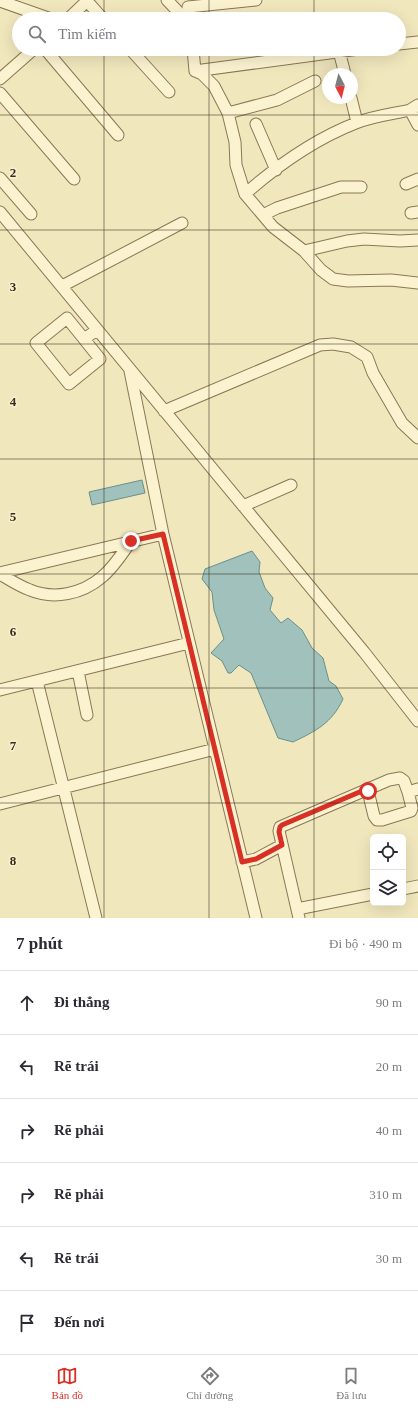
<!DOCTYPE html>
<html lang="vi">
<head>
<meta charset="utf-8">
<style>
	:root { --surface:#fff; --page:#f2f2f3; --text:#2b2b33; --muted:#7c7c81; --line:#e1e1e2; --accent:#d93025 }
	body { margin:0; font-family:Georgia,serif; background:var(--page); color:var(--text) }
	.controls { position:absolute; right:12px; bottom:12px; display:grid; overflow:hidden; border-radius:6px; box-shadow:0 4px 16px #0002 }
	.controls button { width:36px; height:36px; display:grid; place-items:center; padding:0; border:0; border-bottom:1px solid var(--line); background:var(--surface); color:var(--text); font:20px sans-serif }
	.compass { position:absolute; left:322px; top:68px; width:36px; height:36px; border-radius:50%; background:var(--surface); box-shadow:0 4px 16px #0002; rotate:173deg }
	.stop { position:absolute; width:12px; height:12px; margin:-9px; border:3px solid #d93025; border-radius:50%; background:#fff }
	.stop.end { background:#d93025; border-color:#fff; box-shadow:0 1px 4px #0008 }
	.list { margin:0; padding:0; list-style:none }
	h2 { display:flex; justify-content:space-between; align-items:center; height:52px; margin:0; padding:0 16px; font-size:17px }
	h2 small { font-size:13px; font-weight:400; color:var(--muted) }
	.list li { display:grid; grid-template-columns:26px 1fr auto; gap:12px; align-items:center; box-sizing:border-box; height:64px; padding:0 16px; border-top:1px solid var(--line) }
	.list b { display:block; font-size:15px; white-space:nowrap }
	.list em { font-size:13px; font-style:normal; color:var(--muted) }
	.icon { flex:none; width:22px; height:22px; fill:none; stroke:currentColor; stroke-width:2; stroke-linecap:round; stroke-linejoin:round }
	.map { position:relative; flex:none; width:418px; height:918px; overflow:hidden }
	.search { position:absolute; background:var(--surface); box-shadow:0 4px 16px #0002; left:12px; right:12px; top:12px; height:44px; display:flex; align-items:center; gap:10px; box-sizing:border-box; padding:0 14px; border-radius:22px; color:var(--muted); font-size:15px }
	.sheet { height:436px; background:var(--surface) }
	nav { display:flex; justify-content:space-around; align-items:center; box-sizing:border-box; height:56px; border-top:1px solid var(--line); background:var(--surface); font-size:11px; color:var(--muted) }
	nav a { display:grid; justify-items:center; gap:2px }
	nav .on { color:var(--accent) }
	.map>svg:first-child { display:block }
</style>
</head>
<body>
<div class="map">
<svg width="418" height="918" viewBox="0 0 418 918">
	<rect width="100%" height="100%" fill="#f1e7bd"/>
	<path fill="#a1c2bc" stroke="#68908a" d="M142,480l3,13 -53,12 -3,-13z
		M252,551l8,11 -1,10 6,16 8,10 -3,12 11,13 7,-5 14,12 10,18 11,10 6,23 7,5 7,13c-11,24 -27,32 -50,43l-15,-4 -27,-65 -12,-8 -8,8h-3l-6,-12 -11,-8 13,-14 -10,-29 -2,-18 -10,-13 3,-10z"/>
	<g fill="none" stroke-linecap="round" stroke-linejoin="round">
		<defs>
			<path id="minor" d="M167,0l18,19
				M0,1l51,18
				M87,1l16,18
				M188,7l68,-7
				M68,19l20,-19
				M399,44l19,-2
				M45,49l73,86
				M130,49l39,43
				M193,49l2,22
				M339,51l6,23
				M195,71l7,3 12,12 14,27 7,29 1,23 9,29 28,33 31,24 17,19 12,9 15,2 43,-1 27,3
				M195,71l164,-22
				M0,79l34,-30
				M0,93l74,86
				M351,98l6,24
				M410,110l8,15
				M228,113l49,-13 38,-19
				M256,124l20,46
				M0,178l31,36
				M406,184l12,-5
				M245,194c33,-29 70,-55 111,-71 17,-7 37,-9 54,-13l8,-5
				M0,212l364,440 54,69
				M411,213l7,-1
				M263,215l14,-7 64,-21h20
				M304,251l43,-10 17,-2 36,2 18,-1
				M62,286l120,-63
				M84,339l16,20 -31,25 -33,-41 31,-25 17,21 13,-9
				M130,371l33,163 93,384
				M164,411l156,-66 13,-1 18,3 16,10 6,16 29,50 16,15
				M243,506l48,-21
				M0,573l163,-39
				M0,574c10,6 19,12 30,16 24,10 52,4 72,-13 12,-10 20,-23 29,-36
				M78,671l9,44
				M37,681l59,237
				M0,690l189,-47
				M369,788l-1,3 6,25 3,4h5l29,-9 1,-3 -4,-16
				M0,804l215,-55
				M242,862l14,-3 26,-14
				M403,889l15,-3
				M297,909l76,-15
				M299,918l-20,-87 1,-4 109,-47 11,-2 4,3 4,11 10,-3"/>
		</defs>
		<use href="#minor" stroke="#8a7755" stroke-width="13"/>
		<use href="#minor" stroke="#fbf3d0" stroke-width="11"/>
	</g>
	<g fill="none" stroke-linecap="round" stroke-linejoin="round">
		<path stroke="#d93025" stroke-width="5" d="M131,541l32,-7 79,328 14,-3 26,-14 -3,-13 1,-5 2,-2 87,-37 -1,3"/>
	</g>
	<path fill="none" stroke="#382c1b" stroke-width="1" stroke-opacity="0.55" d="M104,0v19M209,0v19M314,0v19M104,49v869M209,49v869M314,49v869M0,115h418M0,230h418M0,344h418M0,459h418M0,574h418M0,688h418M0,803h418"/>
	<g font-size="13" text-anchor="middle" font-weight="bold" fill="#382c1b" stroke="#f8f0cd" stroke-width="3" stroke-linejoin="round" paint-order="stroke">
		<text x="13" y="177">2</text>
		<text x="13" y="291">3</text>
		<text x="13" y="406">4</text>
		<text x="13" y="521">5</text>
		<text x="13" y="636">6</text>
		<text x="13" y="750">7</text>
		<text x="13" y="865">8</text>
	</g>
</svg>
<div class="controls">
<button><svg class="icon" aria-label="locate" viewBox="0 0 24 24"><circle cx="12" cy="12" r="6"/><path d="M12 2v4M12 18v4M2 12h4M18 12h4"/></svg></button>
<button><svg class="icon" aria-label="layers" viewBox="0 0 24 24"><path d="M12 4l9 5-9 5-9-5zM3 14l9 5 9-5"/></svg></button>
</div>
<svg class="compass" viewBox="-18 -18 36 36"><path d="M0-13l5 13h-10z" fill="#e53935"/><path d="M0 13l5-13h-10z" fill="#7c7c81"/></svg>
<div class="stop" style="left:368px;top:791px"></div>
<div class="stop end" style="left:131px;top:541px"></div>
<div class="search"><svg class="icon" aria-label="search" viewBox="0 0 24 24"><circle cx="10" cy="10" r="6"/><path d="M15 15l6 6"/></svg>Tìm kiếm</div>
</div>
<section class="sheet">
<h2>7 phút<small>Đi bộ · 490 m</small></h2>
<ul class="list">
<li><svg class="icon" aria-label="ahead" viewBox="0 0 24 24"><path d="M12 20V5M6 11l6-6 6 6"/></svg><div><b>Đi thẳng</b></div><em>90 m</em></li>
<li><svg class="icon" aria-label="left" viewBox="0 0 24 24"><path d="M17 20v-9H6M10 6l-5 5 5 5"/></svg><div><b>Rẽ trái</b></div><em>20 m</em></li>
<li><svg class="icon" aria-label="right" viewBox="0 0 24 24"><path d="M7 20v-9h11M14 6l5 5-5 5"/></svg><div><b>Rẽ phải</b></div><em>40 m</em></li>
<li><svg class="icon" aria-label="right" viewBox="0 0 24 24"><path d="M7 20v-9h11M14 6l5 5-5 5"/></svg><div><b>Rẽ phải</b></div><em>310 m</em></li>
<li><svg class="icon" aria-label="left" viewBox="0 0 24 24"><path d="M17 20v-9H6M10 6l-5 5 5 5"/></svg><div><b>Rẽ trái</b></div><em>30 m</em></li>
<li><svg class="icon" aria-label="arrive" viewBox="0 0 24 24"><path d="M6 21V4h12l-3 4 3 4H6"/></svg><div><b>Đến nơi</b></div></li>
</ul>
</section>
<nav>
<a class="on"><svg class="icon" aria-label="map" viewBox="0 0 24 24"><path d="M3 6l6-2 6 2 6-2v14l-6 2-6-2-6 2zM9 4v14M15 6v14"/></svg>Bản đồ</a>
<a><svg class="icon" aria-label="directions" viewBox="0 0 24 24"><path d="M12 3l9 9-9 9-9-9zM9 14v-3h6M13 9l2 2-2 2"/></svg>Chỉ đường</a>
<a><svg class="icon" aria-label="saved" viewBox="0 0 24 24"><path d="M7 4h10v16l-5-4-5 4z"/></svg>Đã lưu</a>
</nav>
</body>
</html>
